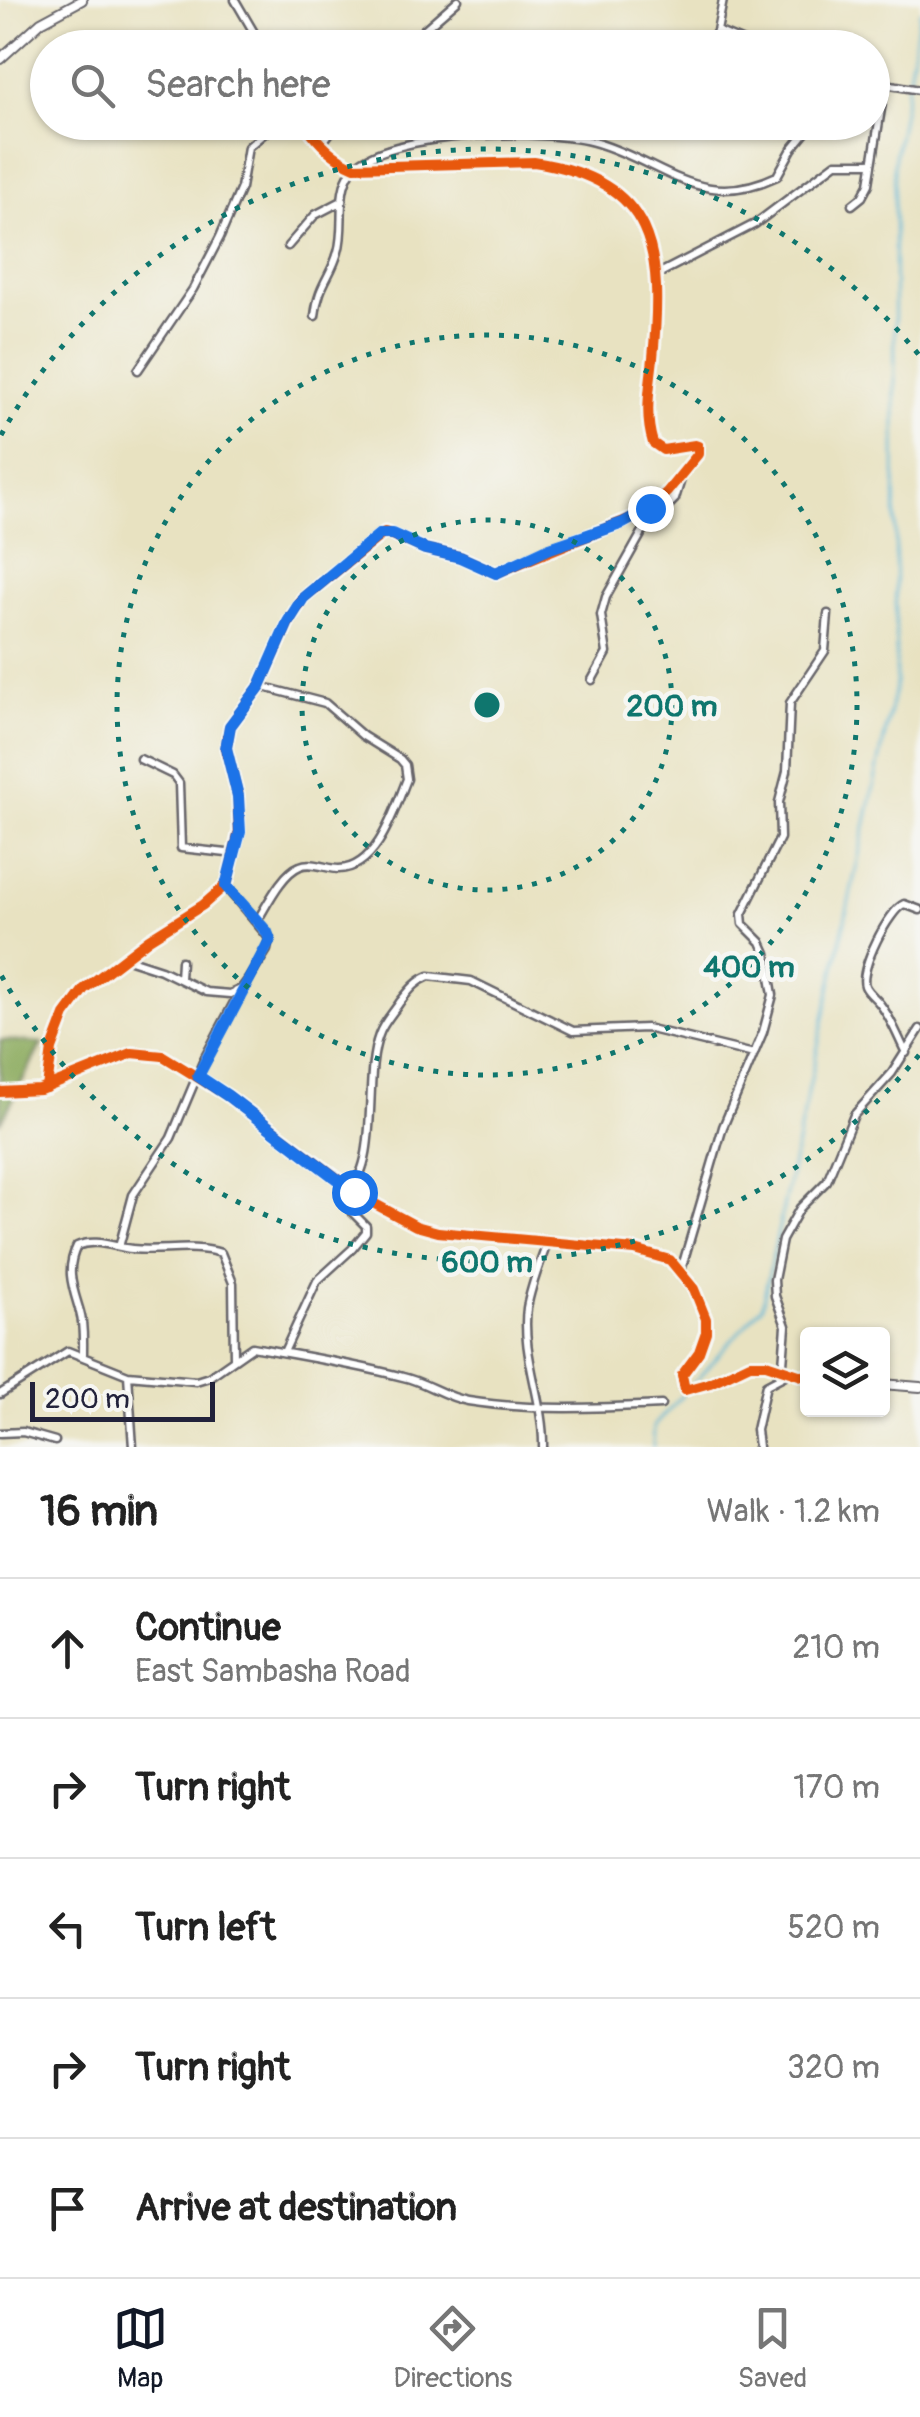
<!DOCTYPE html>
<html lang="en">
<head>
<meta charset="utf-8">
<style>
	:root { --surface:#fff; --page:#f2f2f2; --text:#222; --muted:#767676; --line:#e0e0e0; --accent:#111827 }
	body { margin:0; font-family:Pangolin,sans-serif; background:var(--page); color:var(--text) }
	.controls { position:absolute; right:30px; bottom:30px; display:grid; overflow:hidden; border-radius:10px; box-shadow:0 2px 8px #0004 }
	.controls button { width:90px; height:90px; display:grid; place-items:center; padding:0; border:0; border-bottom:2px solid var(--line); background:var(--surface); color:var(--text); font:50px sans-serif }
	.scale { position:absolute; left:30px; bottom:25px; width:185px; box-sizing:border-box; padding-left:10px; border:5px solid #22223b; border-top:0; font-size:28px; line-height:35px; white-space:nowrap; color:#22223b; -webkit-text-stroke:8px #f6f6f2; paint-order:stroke }
	.stop { position:absolute; width:30px; height:30px; margin:-22px; border:8px solid #1a73e8; border-radius:50%; background:#fff }
	.stop.end { background:#1a73e8; border-color:#fff; box-shadow:0 2px 10px #0008 }
	.list { margin:0; padding:0; list-style:none }
	h2 { display:flex; justify-content:space-between; align-items:center; height:130px; margin:0; padding:0 40px; font-size:42px }
	h2 small { font-size:32px; font-weight:400; color:var(--muted) }
	.list li { display:grid; grid-template-columns:65px 1fr auto; gap:30px; align-items:center; box-sizing:border-box; height:140px; padding:0 40px; border-top:2px solid var(--line) }
	.list b { display:block; font-size:38px; white-space:nowrap }
	.list p { margin:0; font-size:32px; white-space:nowrap; color:var(--muted) }
	.list em { font-size:32px; font-style:normal; color:var(--muted) }
	.icon { flex:none; width:55px; height:55px; fill:none; stroke:currentColor; stroke-width:2; stroke-linecap:round; stroke-linejoin:round }
	.map { position:relative; flex:none; width:920px; height:1447px; overflow:hidden }
	.search { position:absolute; background:var(--surface); box-shadow:0 2px 8px #0004; left:30px; right:30px; top:30px; height:110px; display:flex; align-items:center; gap:25px; box-sizing:border-box; padding:0 35px; border-radius:55px; color:var(--muted); font-size:38px }
	.sheet { height:830px; background:var(--surface) }
	nav { display:flex; justify-content:space-around; align-items:center; box-sizing:border-box; height:140px; border-top:2px solid var(--line); background:var(--surface); font-size:28px; color:var(--muted) }
	nav a { display:grid; justify-items:center; gap:5px }
	nav .on { color:var(--accent) }
	.map>svg:first-child { display:block }
</style>
</head>
<body>
<div class="map">
<svg width="920" height="1447" viewBox="0 0 920 1447">
	<rect width="100%" height="100%" fill="#f6f6f2"/>
	<filter id="ink" filterUnits="userSpaceOnUse"><feTurbulence type="fractalNoise" baseFrequency=".01" numOctaves="2"/><feDisplacementMap in="SourceGraphic" scale="20" xChannelSelector="R" yChannelSelector="G"/><feConvolveMatrix kernelMatrix="1 2 1 2 8 2 1 2 1" color-interpolation-filters="sRGB"/></filter>
	<filter id="wash" filterUnits="userSpaceOnUse"><feTurbulence type="fractalNoise" baseFrequency=".0048" numOctaves="4" result="noise"/><feDisplacementMap in="SourceGraphic" scale="40" xChannelSelector="R" yChannelSelector="G"/><feGaussianBlur stdDeviation="2.25" result="paint"/><feColorMatrix in="noise" values="0 0 0 0 0 0 0 0 0 0 0 0 0 0 0 0 0 1.4 0 .05"/><feComposite in="paint" operator="in"/></filter>
	<g filter="url(#wash)">
		<rect width="100%" height="100%" fill="#e8e2c1"/>
		<path fill="#8cab5e" stroke="#57664c" stroke-width="2.5" d="M0,1040l42,3 -42,81z"/>
		<g fill="none" stroke-linecap="round" stroke-linejoin="round">
			<path stroke="#58b5d6" stroke-width="2.5" d="M692,1385l70,-79 134,-623 -2,-520 26,-152
				M653,1447l1,-21 29,-32"/>
		</g>
	</g>
	<g filter="url(#ink)">
		<g fill="none" stroke-linecap="round" stroke-linejoin="round">
			<defs>
				<path id="minor" d="M235,0l28,48
					M717,31l41,17
					M403,48l55,-48
					M708,48l9,-17 6,-31
					M872,88l13,-4 35,6
					M321,145l17,-23
					M852,205l10,-8 7,-13 16,-100
					M288,246l27,-31 27,-14
					M656,275l99,-51 81,-61h34
					M315,316c3,-31 16,-39 23,-64 8,-26 -3,-60 14,-82 32,-40 200,-42 245,-27 69,21 104,69 180,33l15,-27 18,-22 28,-5
					M138,370l55,-81 27,-52 21,-49 7,-41 30,-25
					M592,680l15,-27 -6,-38 5,-18 37,-66 32,-32 8,-26
					M140,759l33,16 6,8 2,65 55,6
					M257,921c10,-16 25,-48 43,-55 12,-5 27,3 39,3 39,-1 56,-61 68,-90l-2,-14 -5,-6 -37,-23 -38,-33 -65,-17
					M124,958l37,12 45,22 24,2 11,-5 7,-9 19,-30 2,-12 -44,-52
					M180,979l1,-18
					M906,1053c-8,-16 -15,-35 -26,-49 -4,-6 -12,-11 -15,-18 -6,-17 24,-76 39,-82l16,6
					M47,1088l5,-39 13,-34 19,-26 65,-50 54,-34 24,-21 12,-53 -1,-35 -12,-48 4,-22 30,-40 29,-65 14,-23 82,-66 40,17 36,8 35,16 148,-60 23,-21 31,-38v-8l-3,-1 -32,5 -10,-7c-9,-28 -3,-56 0,-85 10,-106 4,-177 -119,-196l-179,5c-23,-9 -38,-25 -51,-45
					M350,1189c30,-29 13,-112 29,-154 4,-12 14,-22 21,-33 9,-11 16,-21 29,-26l42,5 102,50 73,-3 108,26
					M119,1247l14,-52 38,-57 34,-81 36,-68
					M681,1270l42,-143 40,-95 10,-37 -7,-42 -5,-11 -18,-18 -1,-10 38,-76 -1,-36 8,-31 3,-68 35,-52 3,-37
					M284,1352l33,-71 35,-32 14,-17v-6l-16,-16 12,-13
					M83,1354c0,-13 1,-29 -3,-42 -7,-24 -15,-42 -3,-66 19,-8 36,1 55,3 30,3 61,-5 89,4l12,30 1,76
					M778,1368l5,-4 3,-38 -11,-30 -1,-16 8,-40 18,-32 27,-27 27,-66 38,-42 28,-44
					M128,1375l5,72
					M0,1394l68,-43 60,24 68,6 13,-4 43,-30c51,9 101,17 151,30 23,5 41,20 65,24 63,10 130,7 193,4
					M0,1433l23,-1 32,9
					M543,1447c1,-46 -22,-93 -16,-139 4,-23 13,-45 21,-67
					M758,1447l-2,-17 10,-45 23,-12"/>
				<path id="tertiary" d="M0,59l41,-37 41,-22
					M0,1092l40,-2 92,-37 31,3 65,40 134,101 54,29 22,6 197,18 35,10 24,29 12,30v13l-7,20 -17,23 3,15 25,-7 40,-19h16l42,14
					M882,1384l38,3"/>
			</defs>
			<use href="#minor" stroke="#67656a" stroke-width="11"/>
			<use href="#tertiary" stroke="#67656a" stroke-width="12"/>
			<use href="#minor" stroke="#fff" stroke-width="6"/>
			<use href="#tertiary" stroke="#fff" stroke-width="8"/>
			<defs>
				<path id="cycleway" d="M47,1088l5,-39 13,-34 19,-26 65,-50 54,-34 24,-21 12,-53 -1,-35 -12,-48 4,-22 30,-40 29,-65 14,-23 82,-66 40,17 36,8 35,16 148,-60 23,-21 31,-38v-8l-3,-1 -32,5 -10,-7c-9,-28 -3,-56 0,-85 10,-106 4,-177 -119,-196l-179,5c-23,-9 -38,-25 -51,-45
					M0,1092l40,-2 92,-37 31,3 65,40 134,101 54,29 22,6 197,18 35,10 24,29 12,30v13l-7,20 -17,23 3,15 25,-7 40,-19h16l42,14"/>
			</defs>
			<use href="#cycleway" stroke="#f6f6f2" stroke-width="16"/>
			<use href="#cycleway" stroke="#e8590c" stroke-width="10"/>
		</g>
	</g>
	<g fill="none" stroke-linecap="round" stroke-linejoin="round" filter="url(#ink)">
		<path stroke="#1a73e8" stroke-width="12" d="M354,1192l-126,-96 -30,-20 72,-136 -3,-8 -41,-46 14,-54 -2,-36 -12,-48 4,-22 30,-40 28,-64 15,-24 77,-64h12l33,15 35,8 36,16 54,-25 73,-25 27,-15"/>
	</g>
	<g fill="none" stroke="#0f766e" stroke-width="5" stroke-dasharray="5 10">
		<circle cx="487" cy="705" r="185"/>
		<circle cx="487" cy="705" r="370"/>
		<path d="M919 1055A556 556 0 0 1 1 975M1 435A556 556 0 0 1 919 355"/>
	</g>
	<circle cx="487" cy="705" r="15" fill="#0f766e" stroke="#f6f6f2" stroke-width="5"/>
	<g font-size="30" text-anchor="middle" font-weight="bold" fill="#0f766e" stroke="#f6f6f2" stroke-width="9" stroke-linejoin="round" paint-order="stroke">
		<text x="672" y="716">200 m</text>
		<text x="749" y="977">400 m</text>
		<text x="487" y="1272">600 m</text>
	</g>
</svg>
<div class="controls">
<button><svg class="icon" aria-label="layers" viewBox="0 0 24 24"><path d="M12 4l9 5-9 5-9-5zM3 14l9 5 9-5"/></svg></button>
</div>
<div class="scale">200 m</div>
<div class="stop" style="left:354px;top:1192px"></div>
<div class="stop end" style="left:650px;top:508px"></div>
<div class="search"><svg class="icon" aria-label="search" viewBox="0 0 24 24"><circle cx="10" cy="10" r="6"/><path d="M15 15l6 6"/></svg>Search here</div>
</div>
<section class="sheet">
<h2>16 min<small>Walk · 1.2 km</small></h2>
<ul class="list">
<li><svg class="icon" aria-label="ahead" viewBox="0 0 24 24"><path d="M12 20V5M6 11l6-6 6 6"/></svg><div><b>Continue</b><p>East Sambasha Road</p></div><em>210 m</em></li>
<li><svg class="icon" aria-label="right" viewBox="0 0 24 24"><path d="M7 20v-9h11M14 6l5 5-5 5"/></svg><div><b>Turn right</b></div><em>170 m</em></li>
<li><svg class="icon" aria-label="left" viewBox="0 0 24 24"><path d="M17 20v-9H6M10 6l-5 5 5 5"/></svg><div><b>Turn left</b></div><em>520 m</em></li>
<li><svg class="icon" aria-label="right" viewBox="0 0 24 24"><path d="M7 20v-9h11M14 6l5 5-5 5"/></svg><div><b>Turn right</b></div><em>320 m</em></li>
<li><svg class="icon" aria-label="arrive" viewBox="0 0 24 24"><path d="M6 21V4h12l-3 4 3 4H6"/></svg><div><b>Arrive at destination</b></div></li>
</ul>
</section>
<nav>
<a class="on"><svg class="icon" aria-label="map" viewBox="0 0 24 24"><path d="M3 6l6-2 6 2 6-2v14l-6 2-6-2-6 2zM9 4v14M15 6v14"/></svg>Map</a>
<a><svg class="icon" aria-label="directions" viewBox="0 0 24 24"><path d="M12 3l9 9-9 9-9-9zM9 14v-3h6M13 9l2 2-2 2"/></svg>Directions</a>
<a><svg class="icon" aria-label="saved" viewBox="0 0 24 24"><path d="M7 4h10v16l-5-4-5 4z"/></svg>Saved</a>
</nav>
</body>
</html>
